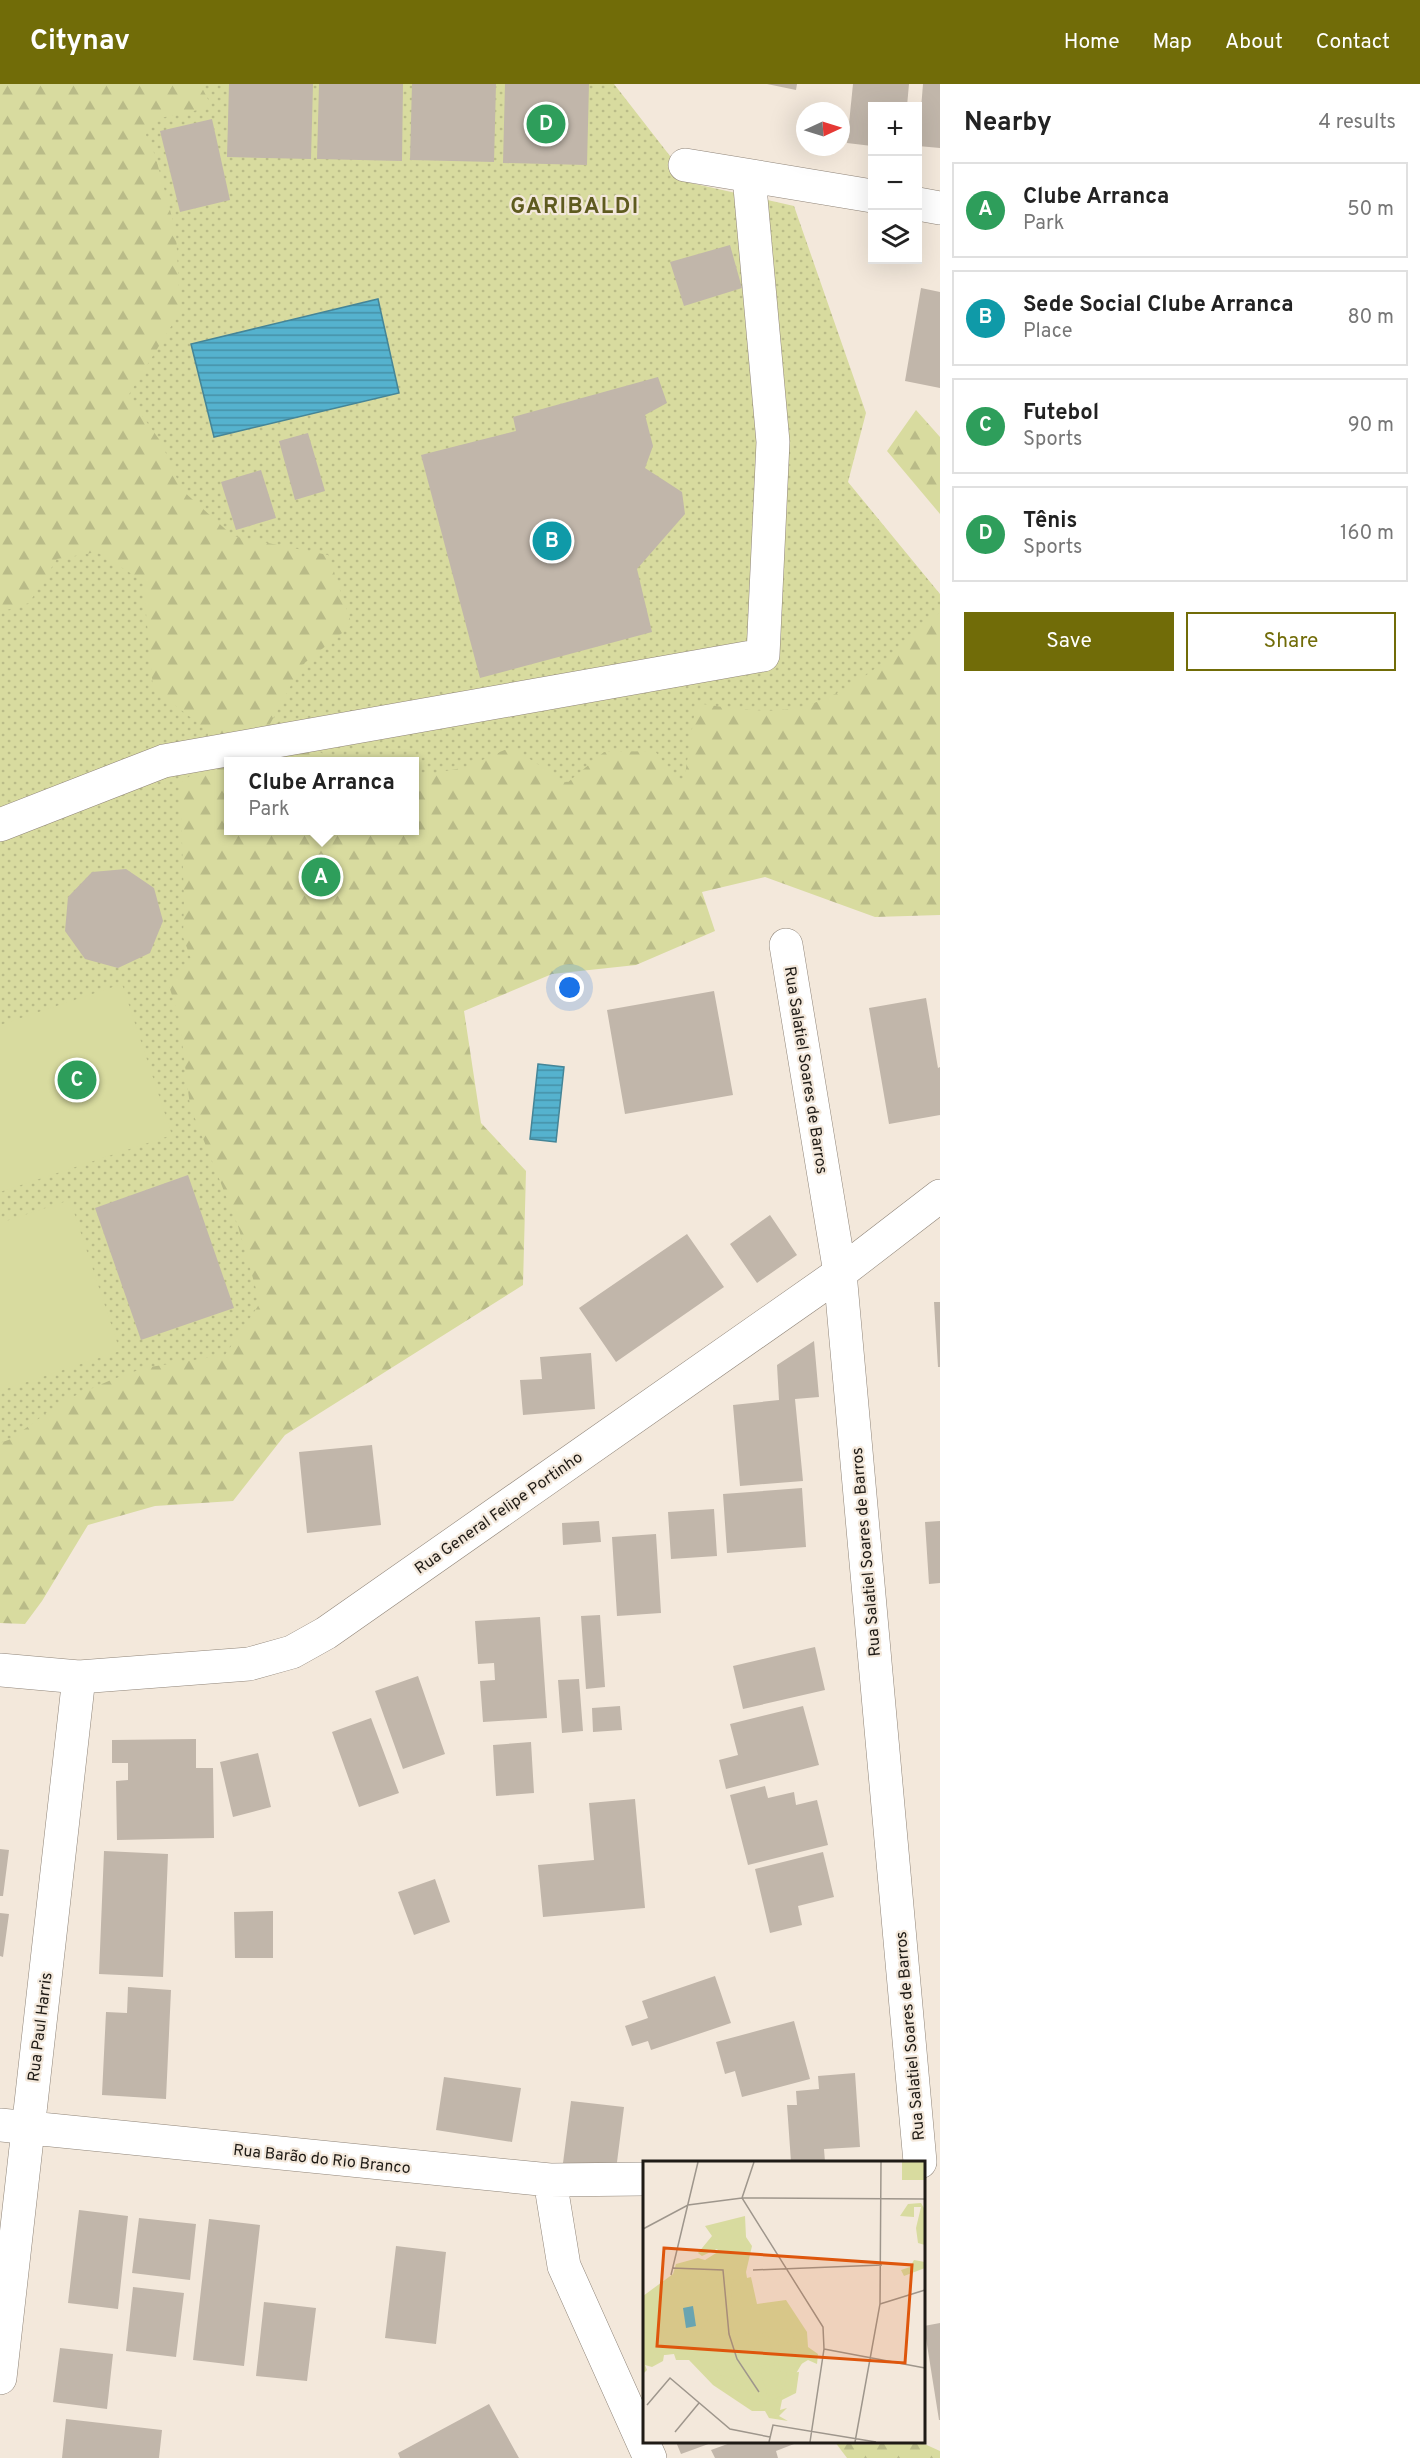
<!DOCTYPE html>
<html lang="en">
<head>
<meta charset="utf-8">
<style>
	:root { --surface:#fff; --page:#f2f2f2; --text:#222; --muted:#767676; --line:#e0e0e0; --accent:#716c08 }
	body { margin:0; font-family:Overpass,sans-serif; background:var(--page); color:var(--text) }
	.controls { position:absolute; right:18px; top:18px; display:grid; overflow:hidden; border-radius:0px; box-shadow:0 6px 24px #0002 }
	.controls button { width:54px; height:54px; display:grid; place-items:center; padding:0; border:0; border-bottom:2px solid var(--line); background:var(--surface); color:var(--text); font:30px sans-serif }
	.compass { position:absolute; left:796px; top:18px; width:54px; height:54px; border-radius:50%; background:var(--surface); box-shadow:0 6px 24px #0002; rotate:86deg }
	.you { position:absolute; left:570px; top:904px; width:21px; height:21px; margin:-15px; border:4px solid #fff; border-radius:50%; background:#1a73e8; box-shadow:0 0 0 9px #1a73e833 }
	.badge { display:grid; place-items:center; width:39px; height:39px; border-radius:50%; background:var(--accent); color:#fff; font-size:20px; font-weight:700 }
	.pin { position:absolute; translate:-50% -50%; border:3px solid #fff; box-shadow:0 2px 6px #0006 }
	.popup { position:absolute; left:224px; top:673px; width:195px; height:78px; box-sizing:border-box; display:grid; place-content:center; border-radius:0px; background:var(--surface); filter:drop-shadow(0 2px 4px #0005); font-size:20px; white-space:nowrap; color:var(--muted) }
	.popup b { font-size:22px; color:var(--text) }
	.popup::after { content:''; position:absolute; left:50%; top:100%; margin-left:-12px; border:12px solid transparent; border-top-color:var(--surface) }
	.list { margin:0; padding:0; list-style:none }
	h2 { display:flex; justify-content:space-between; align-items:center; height:78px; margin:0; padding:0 24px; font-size:26px }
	h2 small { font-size:20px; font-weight:400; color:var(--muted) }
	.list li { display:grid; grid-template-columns:39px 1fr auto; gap:18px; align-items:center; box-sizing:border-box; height:96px; margin:0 12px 12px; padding:0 12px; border:2px solid var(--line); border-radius:0px }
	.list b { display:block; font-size:22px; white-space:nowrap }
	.list p { margin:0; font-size:20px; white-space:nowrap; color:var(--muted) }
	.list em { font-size:20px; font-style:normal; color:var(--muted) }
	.actions { display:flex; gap:12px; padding:18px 24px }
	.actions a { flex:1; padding:14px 0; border:2px solid var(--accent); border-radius:0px; text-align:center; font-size:21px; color:var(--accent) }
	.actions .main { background:var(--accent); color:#fff }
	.icon { flex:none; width:33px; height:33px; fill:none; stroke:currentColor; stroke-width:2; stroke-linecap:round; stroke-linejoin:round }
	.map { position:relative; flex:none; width:940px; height:2374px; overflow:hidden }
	header { display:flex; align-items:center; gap:36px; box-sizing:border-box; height:84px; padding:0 30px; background:var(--accent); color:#fff }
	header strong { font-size:28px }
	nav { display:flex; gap:33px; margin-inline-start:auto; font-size:21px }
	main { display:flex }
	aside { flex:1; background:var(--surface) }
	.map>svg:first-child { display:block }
</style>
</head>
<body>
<header>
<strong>Citynav</strong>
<nav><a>Home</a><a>Map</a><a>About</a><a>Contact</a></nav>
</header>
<main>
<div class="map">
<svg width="940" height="2374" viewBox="0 0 940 2374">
	<defs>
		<pattern id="grass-dots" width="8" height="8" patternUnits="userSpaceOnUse" patternTransform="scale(1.5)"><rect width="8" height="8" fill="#d8db9f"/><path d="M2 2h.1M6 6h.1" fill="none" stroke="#b9bb88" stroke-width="1.8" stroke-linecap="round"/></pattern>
		<pattern id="forest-firs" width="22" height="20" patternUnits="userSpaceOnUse" patternTransform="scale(1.5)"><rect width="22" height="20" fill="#d8db9f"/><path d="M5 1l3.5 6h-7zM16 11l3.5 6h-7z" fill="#b9bb88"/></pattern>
		<pattern id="water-rules" width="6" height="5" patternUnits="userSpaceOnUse" patternTransform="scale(1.5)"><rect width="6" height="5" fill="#55b2ce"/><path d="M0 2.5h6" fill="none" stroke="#4690a6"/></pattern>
	</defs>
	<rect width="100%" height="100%" fill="#f3e8db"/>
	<path fill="url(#grass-dots)" fill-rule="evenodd" d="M0,0h614l77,99 103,23 72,207 -18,69 92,112v166l-594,233 76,230 -422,291zM228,678h186v68h-186z"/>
	<path fill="url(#forest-firs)" d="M0,0h200l12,23 -61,13 -5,15 9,20 21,77 4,80 -52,84 33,46 21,48 51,46 95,19 24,70 -50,40 -32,59 66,37 -108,1v68h186v-53l53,-10 44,-20 56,36 37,-31 51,-1 28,37 13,-85c34,5 71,12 105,4 55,-14 99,-59 139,-95v303l-65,2 -110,-40 -63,15 13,39 -79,34 -84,9 -88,37 17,112 45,48 -3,114 -238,150 -52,66 -78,5 -67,19 -46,76 -17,23 -25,-1v-180l11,-4 52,-38 48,-21 33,-12 81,-13 35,-52 -22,-77 -48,-120 -11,-89 -10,-31 22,-27 -8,-22 1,-37 -4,-117 28,-20v-32l-55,-43 -10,-107 -46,-29 -40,7 -28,44 -25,8 -4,-7z
		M916,326l24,27v77l-53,-63z
		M835,2358h85l20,9v7h-93z"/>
	<path fill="#d8db9f" d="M122,900l50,151 -172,57v-167z
		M70,1116l50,151 -120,40v-168z"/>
	<path fill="url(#water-rules)" stroke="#458597" stroke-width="1.5" d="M378,215l21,94 -185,44 -23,-93z
		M538,980l26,3 -8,75 -26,-3z"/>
	<path fill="#c1b6aa" d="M229,0h84l-2,75 -84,-2z
		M319,0h84l-1,77 -85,-2z
		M412,0h84l-2,78 -84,-2z
		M505,0h84l-2,81 -84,-2z
		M767,0h30l-1,6z
		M853,0h56l-2,22h-35v40l-25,-3z
		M923,0h17v64l-22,-2z
		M212,35l18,81 -50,12 -20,-81z
		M730,161l12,43 -58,18 -14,-44z
		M921,204l19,4v96l-35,-7z
		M658,293l9,26 -22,12 8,31 -8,22 37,24 3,22 -48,55 15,63 -172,46 -59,-223 95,-24 -3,-14z
		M308,349l17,58 -30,9 -16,-59z
		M261,386l15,48 -40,12 -15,-48z
		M126,785l28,19 9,33 -13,32 -32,15 -33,-9 -20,-28 3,-34 24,-25z
		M714,907l19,104 -108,19 -18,-104z
		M926,914l12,70 2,-1v48l-51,9 -20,-116z
		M188,1091l46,133 -93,32 -46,-132z
		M770,1131l27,40 -40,28 -27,-39z
		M687,1150l37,53 -108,75 -37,-54z
		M934,1218h6v65h-2z
		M814,1257l5,56 -24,2 8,82 -63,5 -7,-81 46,-5 -2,-35z
		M591,1269l4,56 -72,6 -3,-35 22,-1 -2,-22z
		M372,1361l9,80 -74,8 -8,-81z
		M802,1404l4,59 -79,6 -4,-59z
		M714,1425l3,47 -46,3 -3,-47z
		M599,1437l2,21 -38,3 -1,-22z
		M940,1437v62l-11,1 -4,-62z
		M656,1450l5,79 -44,3 -5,-79z
		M600,1531l5,72 -19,2 -5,-73z
		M540,1533l7,101 -64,4 -3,-41 15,-1 -1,-17 -16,1 -3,-43z
		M815,1563l10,43 -82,19 -10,-43z
		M418,1592l27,78 -42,15 -28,-78z
		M579,1595l4,52 -21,2 -4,-53z
		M620,1622l2,24 -29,2 -1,-24z
		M803,1622l16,59 -93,24 -7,-29 19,-5 -8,-31z
		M371,1634l28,75 -40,14 -27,-75z
		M196,1655v29h17l1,70 -97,2 -1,-59 12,-1v-17h-16v-23z
		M531,1658l3,51 -38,3 -3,-51z
		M258,1669l13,54 -38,10 -13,-55z
		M765,1702l3,12 26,-6 2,13 21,-5 11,45 -80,20 -18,-70z
		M635,1715l10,109 -102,9 -5,-52 56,-5 -5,-57z
		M0,1765l9,1 -6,46h-3z
		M104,1767l64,3 -5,123 -64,-3z
		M823,1768l11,45 -36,9 4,19 -32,8 -15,-64z
		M435,1795l15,43 -36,13 -16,-43z
		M273,1827v47h-38l-1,-46z
		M0,1829l9,1 -6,43 -3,-1z
		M715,1892l16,47 -80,27 -3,-9 -16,5 -7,-20 23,-8 -6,-17z
		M128,1903l43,3 -5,109 -64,-4 4,-83 21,1z
		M794,1937l16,58 -68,18 -7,-26 -10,3 -9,-32z
		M855,1989l5,74 -36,2 1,13h-34l-4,-57h10l-1,-14 23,-2 -1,-13z
		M444,1993l77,11 -9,54 -76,-12z
		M571,2017l53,6 -8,63 -53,-7z
		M79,2126l49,6 -10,93 -50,-6z
		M139,2134l57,6 -6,56 -58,-7z
		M209,2135l51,6 -16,141 -51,-6z
		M396,2162l50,6 -10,92 -51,-6z
		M133,2203l51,6 -8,64 -50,-6z
		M264,2218l52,6 -9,73 -51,-5z
		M940,2239v97h-1l-15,-94z
		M60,2264l53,6 -6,55 -54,-7z
		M489,2320l30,54h-119l-2,-5z
		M66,2335l96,11 -3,28h-97z
		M676,2358h38l-33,12z
		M733,2358h60l1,2 -18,7 2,7h-63l-4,-8z"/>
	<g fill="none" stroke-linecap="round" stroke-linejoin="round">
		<defs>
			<path id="minor" d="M685,81l187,31
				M918,120l22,4
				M0,741l164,-64 599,-106 10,-213 -24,-266
				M786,861l54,328 80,889
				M0,1586l79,7 170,-13 43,-12 34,-19 514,-360 100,-77
				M0,2041l550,55 94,-1
				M550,2096l14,86 86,192
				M0,2294l79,-701"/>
		</defs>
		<use href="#minor" stroke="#8f8478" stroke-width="34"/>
		<use href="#minor" stroke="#fff" stroke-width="33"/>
	</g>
	<g text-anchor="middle" stroke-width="4.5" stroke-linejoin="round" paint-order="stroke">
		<g font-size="16" fill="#1f1b16" stroke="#f3e8db">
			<text transform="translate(807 986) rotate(81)" y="6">Rua Salatiel Soares de Barros</text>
			<text transform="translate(498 1428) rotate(-35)" y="6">Rua General Felipe Portinho</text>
			<text transform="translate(865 1468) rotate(-95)" y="6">Rua Salatiel Soares de Barros</text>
			<text transform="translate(39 1943) rotate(-83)" y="6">Rua Paul Harris</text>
			<text transform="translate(909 1952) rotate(-95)" y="6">Rua Salatiel Soares de Barros</text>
			<text transform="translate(322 2074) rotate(6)" y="6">Rua Barão do Rio Branco</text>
		</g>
		<g font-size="22" font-weight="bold" letter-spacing="1.5" fill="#5e5a1f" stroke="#f3e8db">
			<text x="575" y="129">GARIBALDI</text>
		</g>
	</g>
	<g transform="translate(643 2077)">
		<rect width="282" height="282" fill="#f3e8db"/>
		<path d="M89,82l23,73 24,-6 28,45 -34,57 -53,-31 -32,-29 -45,5v-61l30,-22 3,-10 22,-6 7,2z" fill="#d8db9f"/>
		<path d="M278,42l4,7v35l-7,-2 -2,-15 5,-21h-7v10l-14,-1 8,-12zM102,55l1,21 6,9 -6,26 1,6 4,-1 6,27 29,-4 21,32 1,15 10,7 -1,10 -9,-4 -10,6 1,-11 -7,-23 -6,-4 -33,7 -26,-6 -6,5 -11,1 -3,8 5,6 -4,3 12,23 15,4 28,25 20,-9 4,-22 12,-1 -3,21 -14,7 -2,10 7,-2 -8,8 9,5 -19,-3 -4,-7h-13l-39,-26 -24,-25h-13l-2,-6 -10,1 -1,6 -11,6 -7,-2 2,5 -4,4v-42l10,2 8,-10 3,7 18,-2 9,6 15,-10 3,-10 7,-2 10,9 5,-6 1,-34 3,-2 -8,-2v-16l-10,-13 -15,7 -4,-3 14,-17 -7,-10zM271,99l11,2v6l-21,8 -3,-6 9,-3z" fill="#d8db9f"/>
		<path d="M259,1h23v34l-1,-16h-22zM125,174l7,28 -16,4 -7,-27zM147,181l7,28 -16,4 -7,-27zM133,204l7,27 -16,4 -7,-27z" fill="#d8db9f"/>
		<path d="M50,145l3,20 -10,2 -3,-20z" fill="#55b2ce"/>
		<path fill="none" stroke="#9e968c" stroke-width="1.5" d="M111,1l-12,36 81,129 1,22 -14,93M0,68l45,-24 54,-7 183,1M29,107l51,2 6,64 8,25 22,33M110,109l129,-5M28,114l27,-113M237,143l45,-14M181,188l101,19M4,244l23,-27 60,51 40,8M32,271l24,-29M126,281l4,-17 103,17M212,281l25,-138 1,-142"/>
		<path fill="#de560c" fill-opacity="0.15" stroke="#de560c" stroke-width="3" d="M21,87l248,17 -7,98 -248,-17z"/>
		<rect width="282" height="282" fill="none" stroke="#1f1b16" stroke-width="3"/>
	</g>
</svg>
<div class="controls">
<button>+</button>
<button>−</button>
<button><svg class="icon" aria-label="layers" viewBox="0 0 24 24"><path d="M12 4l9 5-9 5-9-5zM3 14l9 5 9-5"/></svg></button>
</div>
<svg class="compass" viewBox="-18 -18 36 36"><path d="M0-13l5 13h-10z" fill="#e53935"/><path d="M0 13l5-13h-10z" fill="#767676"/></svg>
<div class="you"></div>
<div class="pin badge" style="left:321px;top:793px;background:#2e9e5b">A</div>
<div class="popup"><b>Clube Arranca</b>Park</div>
<div class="pin badge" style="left:552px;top:457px;background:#0f9aa8">B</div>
<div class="pin badge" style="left:77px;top:996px;background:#2e9e5b">C</div>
<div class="pin badge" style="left:546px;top:40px;background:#2e9e5b">D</div>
</div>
<aside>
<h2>Nearby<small>4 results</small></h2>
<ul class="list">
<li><span class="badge" style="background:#2e9e5b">A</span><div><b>Clube Arranca</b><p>Park</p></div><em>50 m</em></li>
<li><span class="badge" style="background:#0f9aa8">B</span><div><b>Sede Social Clube Arranca</b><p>Place</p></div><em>80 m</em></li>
<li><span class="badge" style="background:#2e9e5b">C</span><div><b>Futebol</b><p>Sports</p></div><em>90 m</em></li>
<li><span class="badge" style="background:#2e9e5b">D</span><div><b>Tênis</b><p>Sports</p></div><em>160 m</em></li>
</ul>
<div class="actions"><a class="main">Save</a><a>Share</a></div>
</aside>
</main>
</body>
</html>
